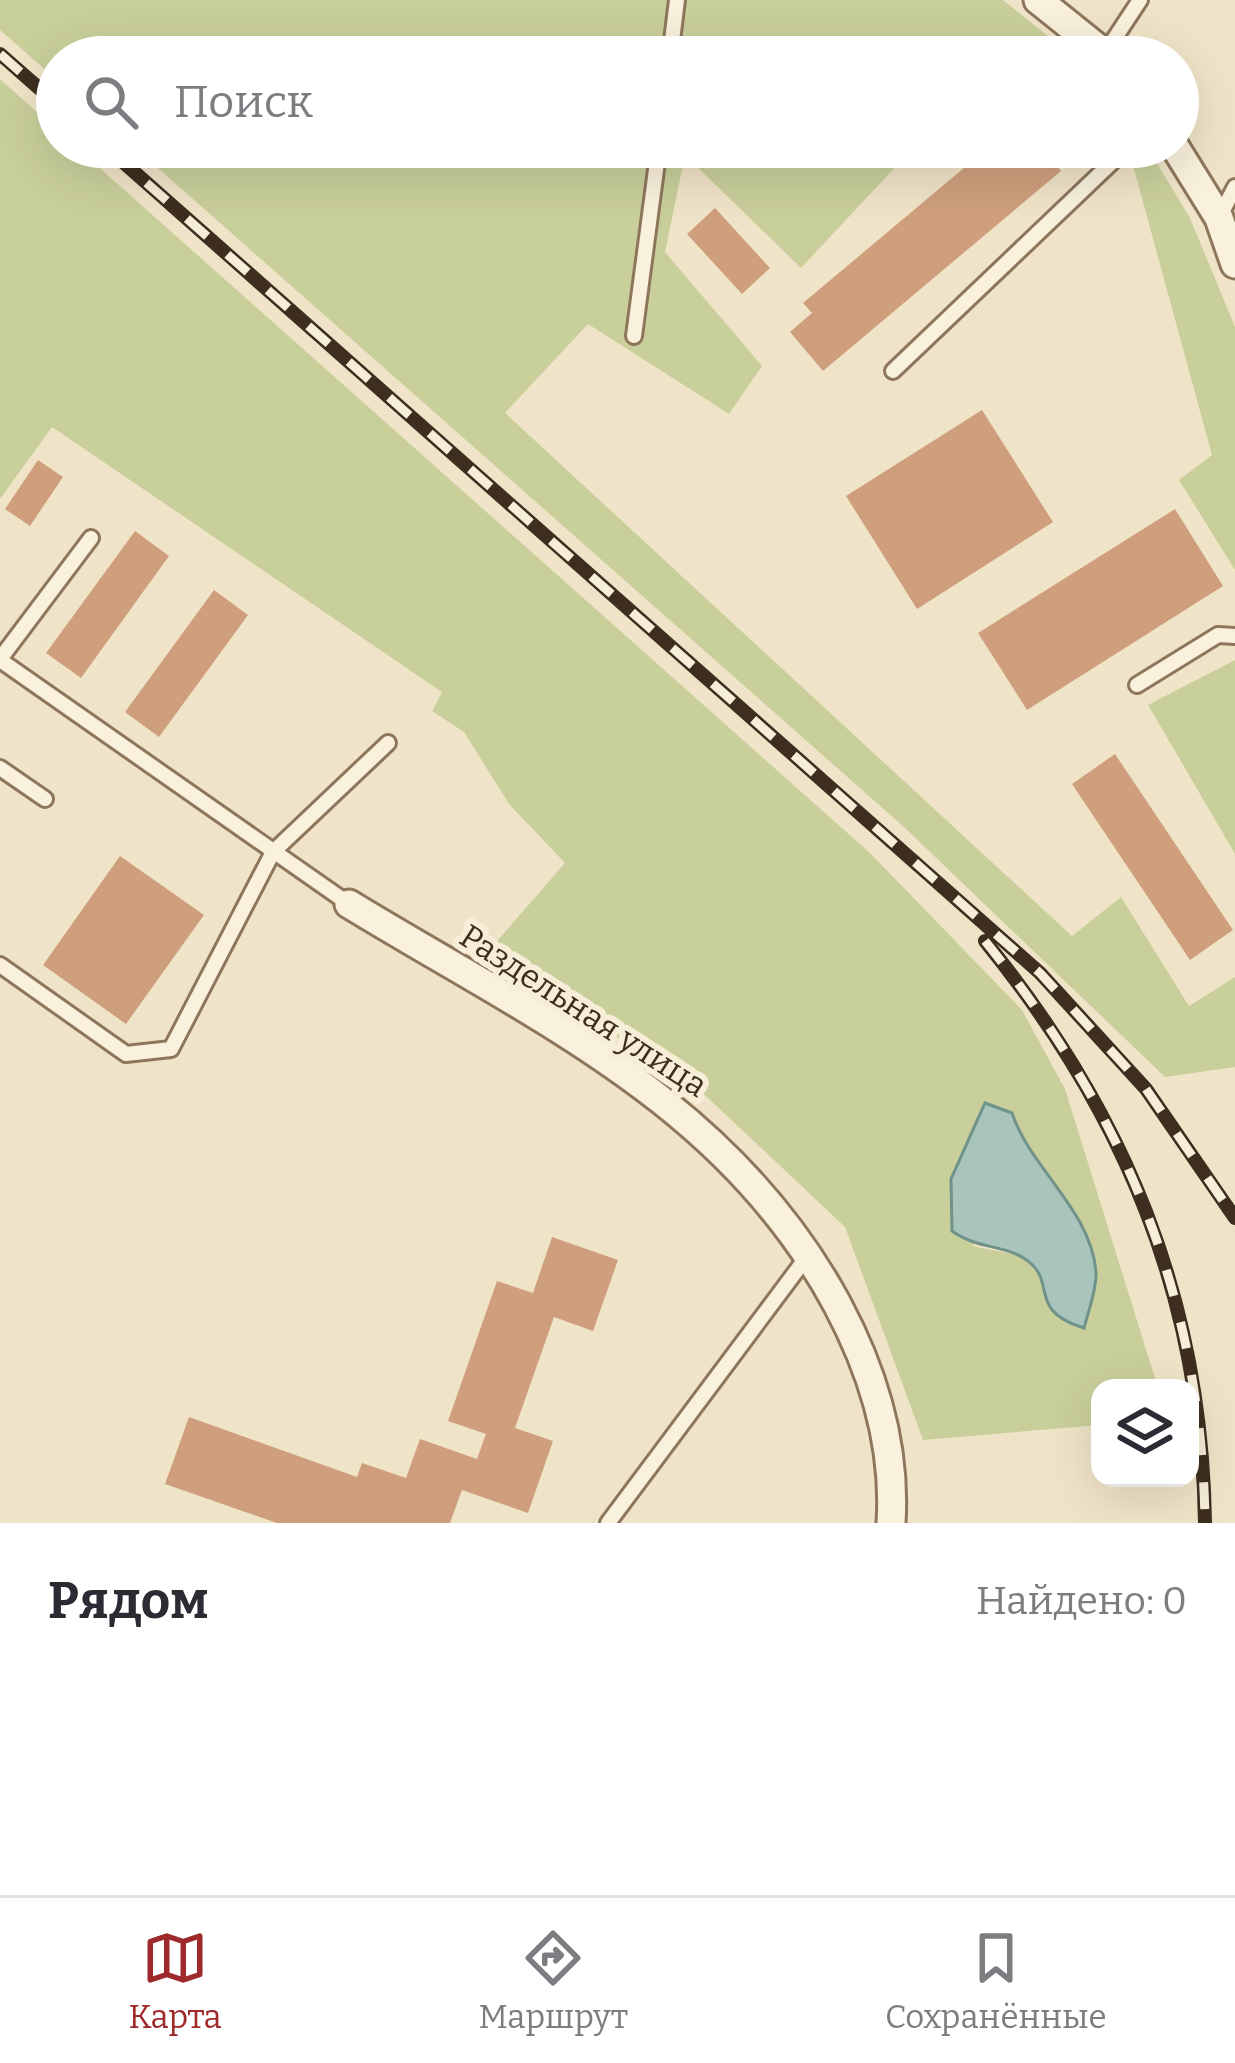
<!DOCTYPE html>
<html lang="ru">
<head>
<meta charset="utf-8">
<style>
	:root { --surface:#fff; --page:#f7f7f7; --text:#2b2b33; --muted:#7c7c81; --line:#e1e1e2; --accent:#9e2a2b }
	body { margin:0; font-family:Bitter,serif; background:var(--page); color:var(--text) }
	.controls { position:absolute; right:36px; bottom:36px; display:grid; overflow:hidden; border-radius:24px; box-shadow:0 12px 48px #0002 }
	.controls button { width:108px; height:108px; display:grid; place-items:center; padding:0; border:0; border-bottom:3px solid var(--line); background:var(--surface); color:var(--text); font:60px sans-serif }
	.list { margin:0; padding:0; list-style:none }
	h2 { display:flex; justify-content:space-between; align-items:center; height:156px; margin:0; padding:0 48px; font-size:51px }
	h2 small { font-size:39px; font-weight:400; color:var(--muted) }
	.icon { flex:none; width:66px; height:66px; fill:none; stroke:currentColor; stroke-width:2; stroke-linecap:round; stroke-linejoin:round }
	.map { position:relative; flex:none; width:1235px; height:1523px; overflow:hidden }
	.search { position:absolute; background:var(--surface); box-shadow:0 12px 48px #0002; left:36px; right:36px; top:36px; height:132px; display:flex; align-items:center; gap:30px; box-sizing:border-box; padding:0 42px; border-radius:66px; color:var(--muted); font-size:45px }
	.sheet { height:372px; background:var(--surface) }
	nav { display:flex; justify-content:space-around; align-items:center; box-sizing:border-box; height:168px; border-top:3px solid var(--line); background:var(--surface); font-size:33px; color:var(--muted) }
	nav a { display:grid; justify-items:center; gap:6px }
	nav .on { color:var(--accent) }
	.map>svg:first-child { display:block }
</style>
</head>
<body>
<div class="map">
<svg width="1235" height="1523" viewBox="0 0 1235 1523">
	<rect width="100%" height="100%" fill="#f0e4c8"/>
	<path fill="#c9cf9b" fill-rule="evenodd" d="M0,0h1003l71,57h-49l-14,-14 -13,14h-941v23l-57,-50z
		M0,79l57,51v17h19l794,706 152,157 43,79 93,299h-58v37l-177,15 -78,-213 -155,-146 -206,-125 81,-93 -56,-59 -45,-72 -32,-21 10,-19 -390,-265 -52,72zM1012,1113l8,23 64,192c-59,-18 -26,-57 -64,-72 -14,-5 -32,-6 -47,-10z
		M134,147h780l-113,121 -116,-113 -20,97 97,114 -33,48 -141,-90 -83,89 567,523 49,-39 68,109 46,-29v90l-70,10 -261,-250z
		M1113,147h34l43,71 45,109v243l-56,-90 33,-25 -78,-286z
		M1235,660v194l-87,-149z"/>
	<path fill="#a9c4bc" stroke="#6f938a" stroke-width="3" d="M985,1103l27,10c18,55 79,97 84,159 1,17 -8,40 -12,56 -59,-18 -25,-47 -59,-69 -20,-14 -48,-10 -73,-28l-1,-52z"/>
	<path fill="#cf9f7d" d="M989,147h52l20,24 -238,200 -33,-39 22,-19 -9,-10z
		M715,208l55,60 -28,26 -55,-60z
		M982,410l71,112 -136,87 -71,-113z
		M38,460l25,17 -33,49 -25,-17z
		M1175,509l48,77 -196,124 -49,-77z
		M135,531l34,25 -88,122 -35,-25z
		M214,590l34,25 -89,122 -34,-25z
		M1115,754l118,176 -43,30 -118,-176z
		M120,856l84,59 -78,109 -83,-59z
		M552,1237l66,23 -25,71 -39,-14 -39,111 38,13 -25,72 -66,-23 -12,33h-173l-112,-39 24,-67 168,60 5,-14 44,15 14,-39 57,20 9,-25 -38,-13 49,-140 36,12z"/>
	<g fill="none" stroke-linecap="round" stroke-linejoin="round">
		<defs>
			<path id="service" d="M1105,53l35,-53
				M670,57l7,-57
				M1219,218l16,-31
				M634,336l25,-189
				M893,371l235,-224
				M0,659l91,-121
				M0,660l349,244
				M1137,685l81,-50 17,1
				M0,768l45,31
				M0,965l126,89 45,-5 102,-197 115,-109
				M608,1523l198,-265"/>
			<path id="minor" d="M1038,0l71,57
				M1175,147l44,71 16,46
				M349,904c188,115 379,198 488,400 37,69 59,141 54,219"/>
		</defs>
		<use href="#service" stroke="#8d765c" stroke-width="20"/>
		<use href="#minor" stroke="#8d765c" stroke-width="33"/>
		<use href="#service" stroke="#faf1dc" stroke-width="14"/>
		<use href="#minor" stroke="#faf1dc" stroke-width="27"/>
		<defs>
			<path id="rail" d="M0,54l57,50
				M106,147l934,826 106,116 89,129
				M985,941c140,172 217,358 220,582"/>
		</defs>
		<use href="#rail" stroke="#3d2e20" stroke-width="14"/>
		<use href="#rail" stroke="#f7eed8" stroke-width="9" stroke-dasharray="27" stroke-linecap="butt"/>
	</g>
	<g text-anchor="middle" stroke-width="12" stroke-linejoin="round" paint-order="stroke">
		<g font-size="33" fill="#3d2e20" stroke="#f7eed8">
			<text transform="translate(584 1010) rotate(33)" y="12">Раздельная улица</text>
		</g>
	</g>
</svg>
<div class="controls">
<button><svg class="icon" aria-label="layers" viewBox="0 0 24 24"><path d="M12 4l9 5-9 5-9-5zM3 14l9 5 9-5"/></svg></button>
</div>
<div class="search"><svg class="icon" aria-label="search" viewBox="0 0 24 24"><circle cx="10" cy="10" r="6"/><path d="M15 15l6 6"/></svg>Поиск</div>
</div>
<section class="sheet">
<h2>Рядом<small>Найдено: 0</small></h2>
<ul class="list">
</ul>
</section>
<nav>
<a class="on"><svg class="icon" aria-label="map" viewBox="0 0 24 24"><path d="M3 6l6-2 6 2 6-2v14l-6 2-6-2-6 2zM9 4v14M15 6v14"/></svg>Карта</a>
<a><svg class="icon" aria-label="directions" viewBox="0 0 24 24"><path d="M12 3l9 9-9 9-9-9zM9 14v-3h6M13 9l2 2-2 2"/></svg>Маршрут</a>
<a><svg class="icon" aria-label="saved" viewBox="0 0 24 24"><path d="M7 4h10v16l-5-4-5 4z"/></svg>Сохранённые</a>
</nav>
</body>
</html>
